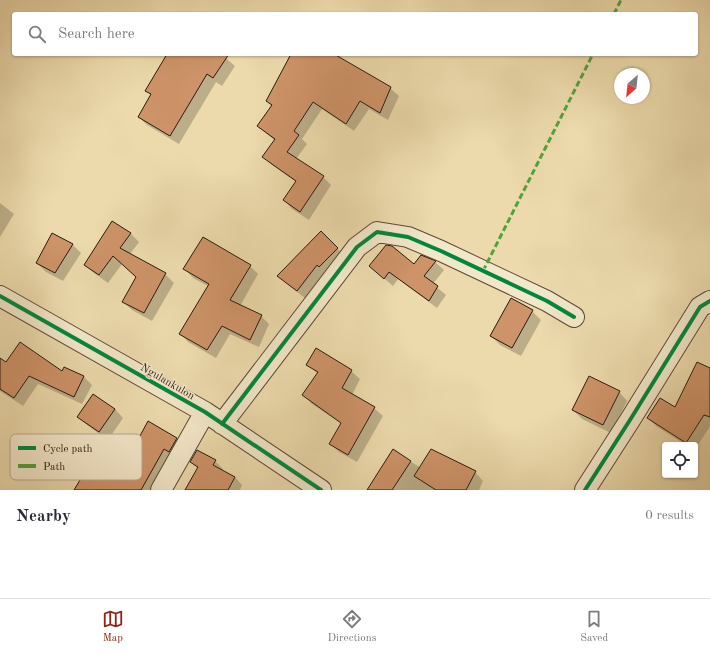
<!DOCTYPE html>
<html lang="en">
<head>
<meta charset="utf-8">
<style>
	:root { --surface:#fff; --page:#f2f2f3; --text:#2b2b33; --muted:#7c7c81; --line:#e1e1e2; --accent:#8f2418 }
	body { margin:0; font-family:"Old Standard TT",serif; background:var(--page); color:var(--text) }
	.controls { position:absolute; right:12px; bottom:12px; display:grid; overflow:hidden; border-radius:4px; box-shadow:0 1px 3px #0004 }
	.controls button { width:36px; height:36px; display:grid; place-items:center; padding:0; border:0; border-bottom:1px solid var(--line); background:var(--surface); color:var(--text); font:20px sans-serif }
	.compass { position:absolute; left:614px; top:68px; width:36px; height:36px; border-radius:50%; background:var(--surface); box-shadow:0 1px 3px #0004; rotate:207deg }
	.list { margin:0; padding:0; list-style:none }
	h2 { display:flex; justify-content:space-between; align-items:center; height:52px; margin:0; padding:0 16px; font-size:17px }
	h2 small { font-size:13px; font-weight:400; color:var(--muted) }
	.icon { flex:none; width:22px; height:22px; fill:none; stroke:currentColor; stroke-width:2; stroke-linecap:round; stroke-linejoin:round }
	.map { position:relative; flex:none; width:710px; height:490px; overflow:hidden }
	.search { position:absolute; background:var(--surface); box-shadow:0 1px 3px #0004; left:12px; right:12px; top:12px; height:44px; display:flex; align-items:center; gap:10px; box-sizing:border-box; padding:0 14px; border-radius:4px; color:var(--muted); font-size:15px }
	.sheet { height:108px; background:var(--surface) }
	nav { display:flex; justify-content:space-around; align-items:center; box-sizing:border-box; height:56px; border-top:1px solid var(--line); background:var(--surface); font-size:11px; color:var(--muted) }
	nav a { display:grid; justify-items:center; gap:2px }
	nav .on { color:var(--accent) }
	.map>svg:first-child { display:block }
</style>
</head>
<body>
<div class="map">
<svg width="710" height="490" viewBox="0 0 710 490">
	<rect width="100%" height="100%" fill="#ecdaac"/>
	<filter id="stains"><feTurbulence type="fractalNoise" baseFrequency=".005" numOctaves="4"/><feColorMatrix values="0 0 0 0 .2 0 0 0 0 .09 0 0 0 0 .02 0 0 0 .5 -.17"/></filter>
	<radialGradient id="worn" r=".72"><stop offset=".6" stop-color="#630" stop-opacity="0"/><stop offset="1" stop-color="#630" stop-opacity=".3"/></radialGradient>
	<path fill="#0003" d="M169,54h52l14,12 -13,20 -6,-4 -37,62 -32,-19 -8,-8 12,-22 -4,-4z
		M292,54h40l58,34 9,8 -11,24 -19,-11 -15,22 -32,-22 -20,30 5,5 -11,15 27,18 8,8 -22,35 -17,-11 -8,-9 12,-18 -24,-17 -8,-8 11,-16 -17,-15 14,-19 -5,-6z
		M0,203l14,11 -14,23z
		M113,222l18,12 8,8 -9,12 35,20 9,9 -22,38 -20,-11 -9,-8 14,-24 -15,-14 -14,19 -14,-10 -9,-8z
		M321,233l25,24 -40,42 -19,-15 -9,-8z
		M52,234l21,11 8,8 -18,28 -17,-9 -9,-9z
		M421,256l14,6 9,8 -11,14 13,11 -9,13 -39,-29 -5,7 -14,-12 35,-8z
		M250,266l8,8 -18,32 21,10 8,8 -10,23 -29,-13 -14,24 -28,-16 -8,-9 28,-47 -15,-8 -8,-9z
		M532,311l9,9 -20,36 -21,-11 -9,-9z
		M0,359l7,5 76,12 9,9 -10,19 -44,-20 -15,22 -23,-15z
		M308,365l43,6 9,8 -8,16 22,13 9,8 -26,46 -18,-10 -8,-8 11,-20 -30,-20 -8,-9 14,-21z
		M710,367v59l-15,24v-5h-9l-30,-19 -8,-8 27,-9z
		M619,392l8,9 -16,32 -29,-14 -9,-9z
		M115,409l8,9 -15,22 -21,-15 -8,-8z
		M176,439l8,8 -32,43h-77l14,-23 -4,-4 42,-2z
		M393,451l28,17 54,4 8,9 -4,9h-110z
		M215,461l8,8 -1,2 13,6 7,8 -2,5h-54l12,-21 -7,-7z"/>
	<path fill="#ce9368" stroke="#291a12" d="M167,54h62l-16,24 -6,-4 -37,62 -32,-19 13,-23 -6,-3z
		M291,54h43l57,33 -11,26 -20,-12 -14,23 -33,-22 -19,29 5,4 -12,17 37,24 -24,36 -17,-12 13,-19 -34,-24 13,-18 -18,-13 15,-21 -6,-4z
		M112,221l19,12 -11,15 46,25 -22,40 -22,-11 14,-25 -23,-21 -14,19 -15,-10z
		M321,231l17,17 -19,19 -2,-2 -20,26 -20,-15z
		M52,233l21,11 -18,29 -19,-10z
		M203,237l48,28 -21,35 32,15 -12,25 -28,-14 -15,24 -28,-16 30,-50 -26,-15z
		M386,245l6,1 22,18 7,-9 15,6 -12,15 14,10 -9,15 -40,-29 -5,7 -15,-13z
		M511,298l22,12 -21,38 -22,-12z
		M20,342l42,29 2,-4 20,9 -10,21 -45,-21 -15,22 -14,-9v-31l6,4z
		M316,348l36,22 -10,18 33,19 -27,48 -19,-11 12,-21 -39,-28 16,-23 -12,-7z
		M697,362l13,6v49l-6,-2 -18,28 -39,-25 13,-20 15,9z
		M589,376l31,15 -17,34 -31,-15z
		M93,394l22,15 -16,23 -22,-15z
		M148,421l29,17 -8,14 -5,-3 -23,41h-67l15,-25 -6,-2 9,-19 35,16z
		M393,449l18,12 -19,29h-25z
		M431,449l45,22 -10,19h-30l-22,-14z
		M197,450l19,10 -3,5 22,12 -7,13h-43l13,-23 -8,-5z"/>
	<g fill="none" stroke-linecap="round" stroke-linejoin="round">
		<defs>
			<path id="street" d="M0,296l205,116 116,78
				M222,424l135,-177 20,-15 31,5 33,14 106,50 27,16
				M161,490l44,-78
				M585,490l45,-70 70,-113 10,-6"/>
		</defs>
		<use href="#street" stroke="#5a4a38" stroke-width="22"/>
		<use href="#street" stroke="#f3e7c9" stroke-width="20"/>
		<path stroke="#51a13f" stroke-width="3" stroke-dasharray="6 3" stroke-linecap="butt" d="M614,14l7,-14
			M483,271l110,-217"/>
		<defs>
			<path id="cycleway" d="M0,296l205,116 116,78
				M222,424l135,-177 20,-15 31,5 33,14 106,50 27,16
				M585,490l45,-70 70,-113 10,-6"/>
		</defs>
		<use href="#cycleway" stroke="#f3e7c9" stroke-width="6"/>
		<use href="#cycleway" stroke="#00873e" stroke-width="4"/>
	</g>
	<g text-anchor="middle" stroke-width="3" stroke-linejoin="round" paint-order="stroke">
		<g font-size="11" fill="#291a12" stroke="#f3e7c9">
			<text transform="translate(168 381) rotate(30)" y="4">Ngulankulon</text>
		</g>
	</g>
	<rect x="10" y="434" width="132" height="46" rx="6" fill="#f3e7c9" stroke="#b6aa92" stroke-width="1"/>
	<rect x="18" y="446" width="18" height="4" fill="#00873e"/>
	<rect x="18" y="464" width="18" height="4" fill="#51a13f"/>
	<g font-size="11" fill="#291a12">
		<text x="43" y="452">Cycle path</text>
		<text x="43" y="470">Path</text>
	</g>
	<rect width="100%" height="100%" filter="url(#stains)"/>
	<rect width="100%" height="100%" fill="url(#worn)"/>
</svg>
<div class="controls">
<button><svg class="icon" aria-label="locate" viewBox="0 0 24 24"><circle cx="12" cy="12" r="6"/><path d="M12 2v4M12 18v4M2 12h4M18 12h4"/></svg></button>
</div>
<svg class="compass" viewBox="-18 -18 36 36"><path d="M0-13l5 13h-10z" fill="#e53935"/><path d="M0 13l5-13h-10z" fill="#7c7c81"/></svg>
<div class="search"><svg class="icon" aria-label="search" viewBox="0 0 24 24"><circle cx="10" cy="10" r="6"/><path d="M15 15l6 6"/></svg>Search here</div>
</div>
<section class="sheet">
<h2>Nearby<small>0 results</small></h2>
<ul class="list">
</ul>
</section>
<nav>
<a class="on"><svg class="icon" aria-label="map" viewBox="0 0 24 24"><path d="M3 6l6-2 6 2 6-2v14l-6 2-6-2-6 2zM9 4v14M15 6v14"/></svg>Map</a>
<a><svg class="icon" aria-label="directions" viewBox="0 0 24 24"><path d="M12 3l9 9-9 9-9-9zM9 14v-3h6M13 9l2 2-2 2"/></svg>Directions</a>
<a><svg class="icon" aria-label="saved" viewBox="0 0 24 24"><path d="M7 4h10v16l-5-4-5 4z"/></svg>Saved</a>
</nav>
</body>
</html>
